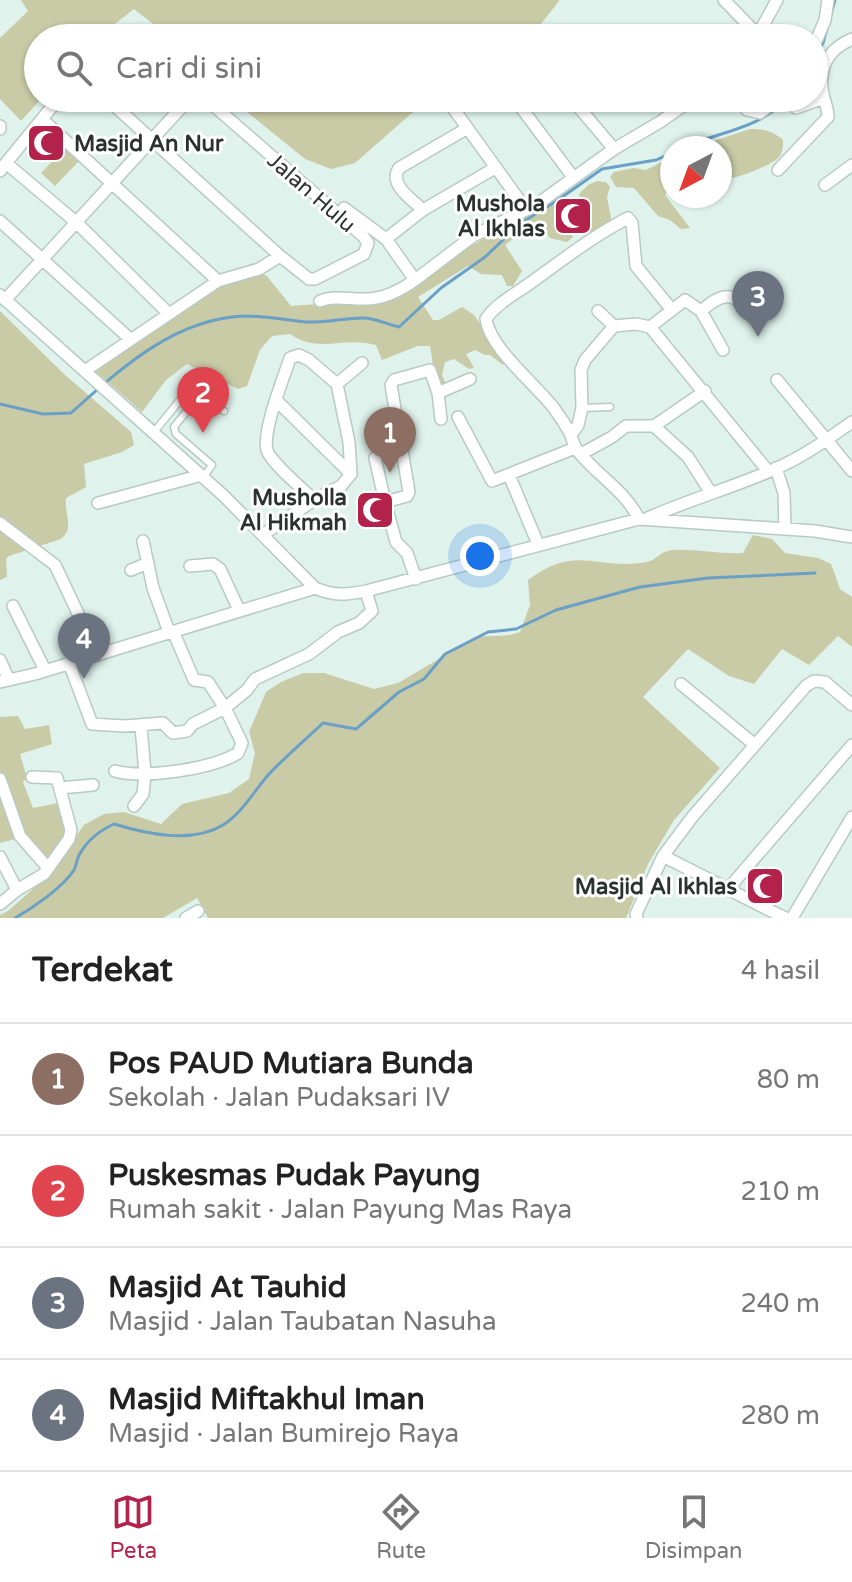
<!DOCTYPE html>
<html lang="id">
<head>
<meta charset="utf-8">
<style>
	:root { --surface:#fff; --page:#f6f6f6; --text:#222; --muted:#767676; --line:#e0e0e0; --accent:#b3224a }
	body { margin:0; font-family:"Varela Round",sans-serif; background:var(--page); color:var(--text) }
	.compass { position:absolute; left:660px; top:136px; width:72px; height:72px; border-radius:50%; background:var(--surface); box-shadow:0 2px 6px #0004; rotate:221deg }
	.you { position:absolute; left:480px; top:556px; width:28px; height:28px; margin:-20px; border:6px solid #fff; border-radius:50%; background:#1a73e8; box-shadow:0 0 0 12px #1a73e833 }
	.badge { display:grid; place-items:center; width:52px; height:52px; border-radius:50%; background:var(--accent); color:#fff; font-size:26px; font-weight:700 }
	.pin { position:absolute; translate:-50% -66px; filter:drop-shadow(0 2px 4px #0008) }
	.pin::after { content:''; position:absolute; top:42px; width:28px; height:24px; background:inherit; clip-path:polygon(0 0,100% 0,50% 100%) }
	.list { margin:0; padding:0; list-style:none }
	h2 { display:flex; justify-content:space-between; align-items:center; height:104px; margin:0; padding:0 32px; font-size:34px }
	h2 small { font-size:26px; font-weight:400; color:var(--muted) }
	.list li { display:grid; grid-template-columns:52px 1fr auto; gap:24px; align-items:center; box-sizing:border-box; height:112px; padding:0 32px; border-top:2px solid var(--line) }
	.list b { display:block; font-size:30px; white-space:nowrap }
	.list p { margin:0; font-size:26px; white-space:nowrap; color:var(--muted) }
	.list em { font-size:26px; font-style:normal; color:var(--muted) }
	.icon { flex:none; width:44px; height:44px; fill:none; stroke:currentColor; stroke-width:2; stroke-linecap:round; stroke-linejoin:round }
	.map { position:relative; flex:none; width:852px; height:918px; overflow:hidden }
	.search { position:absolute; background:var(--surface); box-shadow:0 2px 6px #0004; left:24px; right:24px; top:24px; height:88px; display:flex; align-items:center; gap:20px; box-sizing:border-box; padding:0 28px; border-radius:44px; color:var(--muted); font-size:30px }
	.sheet { height:552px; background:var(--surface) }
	nav { display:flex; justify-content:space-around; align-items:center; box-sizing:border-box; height:112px; border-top:2px solid var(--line); background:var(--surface); font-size:22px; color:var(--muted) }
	nav a { display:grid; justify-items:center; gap:4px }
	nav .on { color:var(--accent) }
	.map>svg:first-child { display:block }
</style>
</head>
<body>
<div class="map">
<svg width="852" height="918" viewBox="0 0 852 918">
	<rect width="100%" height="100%" fill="#dff2ec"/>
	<path fill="#c9caa6" d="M21,0h538v1l-29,37h-359l-37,-29 -37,29h-59v60h4l-21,23 -21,-22v-61l28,-27z
		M230,98h199l-74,65 -24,6 -26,-10z
		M750,129c13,0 23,2 33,11 0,6 0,14 -6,19 -10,8 -44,22 -57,20v-31h-28z
		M65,148l14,13 -24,25 -14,-13z
		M672,157v26l-7,12 25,33 -9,1 -11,-9 -12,-4 -24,-28 -18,-1 -6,-10 4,-5 20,-4 12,2z
		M597,181l9,1 4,5 -3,10 4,21 -3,5 -18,10 -11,-39 9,-9z
		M550,200l23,37 -6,5 -17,-4 -14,-16 -31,23 17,26 -9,15h-6l-5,-11 -21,-1 -13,-8 -50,31 15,23h6l23,-13 12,8 32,45 -3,5 -13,-10h-5l-10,-5 -9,4 8,14 -5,1 -15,-10 -9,3 -3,13 5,11 -2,19 -6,2c-5,-21 -5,-40 -9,-61h-12l-36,14 -6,-15c-34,-9 -56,9 -86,-11l-18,2 -12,14 -13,36 -9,3 -51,-25 -21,16 -24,32 -50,-44 129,-86 37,-9 8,2 25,31 78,-6 85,-44z
		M0,311l64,63 67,58 3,13 -12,7 -38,12 2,23 -20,11c-2,16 9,30 -5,41l-52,17 -3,3 1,18 -7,3z
		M753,535l19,4 13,14 33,5 13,6 9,25 12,8v50l-14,-11 -29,29 -27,-16 -28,35 -25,-8 -41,-27 -45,48 77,71 -46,52 -26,44 -22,54h-418l-11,-20 -34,20h-163v-3l8,-4 41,-36 35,-50 20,-11 20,-2 37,12 21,-20 47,-11 20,-14 6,-26 -6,-21 17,-40 15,-10 22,-9h21l50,16 24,-6 75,-44c18,-6 29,0 47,-7l10,-27 -2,-25c50,-37 67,-9 119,-18 8,-1 13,-10 21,-11 18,-4 52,4 75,2z
		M18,716l7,13 24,-4 3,19 -32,10 7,24 -4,4 10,26 25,-5 10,28 -26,33 -23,-26 -19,5v-126z"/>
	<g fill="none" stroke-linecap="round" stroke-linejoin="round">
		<path stroke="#6aa0c6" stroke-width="3" d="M814,57l9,-14 12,-43
			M682,148c35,-16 79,-19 105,-50
			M0,404l43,10 28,-1c49,-44 104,-95 174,-97 21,0 42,4 62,6 19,1 37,-4 56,-4 11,0 24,6 36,9l42,-39 44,-31 36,-34 34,-21 47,-33 54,-9 16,-7
			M15,918c18,-10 48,-31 59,-48 3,-6 3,-13 7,-18 7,-12 20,-22 33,-28 33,10 78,20 109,1 20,-13 31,-34 46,-51 17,-18 36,-34 54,-51l33,6 43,-37 25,-13 21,-25 43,-22 28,-3 40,-19 84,-23 68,-9 107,-5"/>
		<defs>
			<path id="service" d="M190,407l-16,20 2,7 36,31 -10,14
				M582,408l28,-1
				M154,432l26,-32 10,7 9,-7 25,11"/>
			<path id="minor" d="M724,0l33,34
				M760,31l17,-31
				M113,38l11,-7h7l9,7
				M814,46l11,-26 3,-20
				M205,98l158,138 5,7 -4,11 -49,25h-6l-29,-23
				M514,98l59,79
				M571,98l43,51
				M739,98l8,12 13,3 19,-15
				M448,101l77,107
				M796,108l28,-10
				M42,119l17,-21
				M0,126v3
				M6,163l36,-44 176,162
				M495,168l-72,42 -37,29 29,41 58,-44 63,-31 78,-56 46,-27 34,-24
				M778,170l50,-53c0,-7 -2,-12 -4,-19 -7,-27 2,-48 28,-59
				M0,171l6,-8 71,60 91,90
				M825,185l27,-20
				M344,208l42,31
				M423,210c-11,-11 -35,-25 -24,-42l67,-39
				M0,221l129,117
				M0,295l224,201 91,92
				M5,300l185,-202
				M320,301c15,-6 31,-1 46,-2 18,0 35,-9 49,-19
				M598,311l16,15
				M701,311c24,-21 34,-19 52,7
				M650,327l35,-27 16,11 22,39
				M86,370l132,-89 41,-12 21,-13 -174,-158
				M777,380l75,91
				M438,393l32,-14
				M276,400l75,74
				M458,417l34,64 83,-33
				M654,426l51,-35
				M571,435l7,-10 4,-17 -1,-38 4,-10 29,-34 22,-2 14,3 118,144
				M581,454l31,-17 14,-11h28l34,31 23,36
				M375,458l10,44
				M776,468l8,25 1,36
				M509,475l29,69
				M314,500c-10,-10 -44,-38 -47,-50 -5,-19 17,-73 23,-92l9,-3 10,5 28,24
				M98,503l100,-27
				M648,518c42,-19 87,-31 129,-50 27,-12 51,-29 75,-46
				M639,519c-14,-29 -43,-44 -62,-69 -4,-5 -4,-11 -7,-17 -5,-9 -11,-18 -17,-26 -19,-24 -63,-59 -67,-88 10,-15 29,-25 43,-35 32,-23 64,-48 99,-66l4,5 4,43 36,44
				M0,523l55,42 30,63 8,28
				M264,534l50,-34 27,-14 10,-12 -2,-32 -12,-58 25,-21
				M143,541l10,47 16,44
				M190,566l23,-2 7,5 19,41
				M131,570l17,-7
				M416,579l-9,-26 -11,-11 -11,-40 22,-6 2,-4 -18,-107 3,-5 36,-10 8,23 3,26
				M13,606l32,64
				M0,660l9,20
				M69,663l23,61 33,2 38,-3 10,10 14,-2 6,-7 32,-16 -17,-26 -14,-2 -21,-49
				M0,682l35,-8 280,-86c19,8 31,7 51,3l273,-72 176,12 37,6
				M681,684l74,61 -62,71 -30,40 122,62
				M755,745l51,-59 8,-5 11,1 27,23
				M115,771c28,8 98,-2 123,-18l4,-10 -17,-35 22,-18 8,-11 54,-25 29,-22 21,-9 13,-12 -6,-20
				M0,779l20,57 28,32
				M60,788l33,-3
				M134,806l9,-12 2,-20 -4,-48
				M0,857l17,33
				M728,889l124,-144
				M0,904l17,-14 27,-16 25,-35 2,-9 -14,-52 -25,-1
				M186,918l12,-7
				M637,918l-1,-4 27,-58
				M792,918l60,-101"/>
		</defs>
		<use href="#service" stroke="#b7cac4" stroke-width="9"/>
		<use href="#minor" stroke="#b7cac4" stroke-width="14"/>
		<use href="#service" stroke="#fff" stroke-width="6"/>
		<use href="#minor" stroke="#fff" stroke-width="11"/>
	</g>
	<defs>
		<symbol id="mosque-square" viewBox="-11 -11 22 22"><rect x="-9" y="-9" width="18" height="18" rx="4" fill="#b3224a" stroke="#fff"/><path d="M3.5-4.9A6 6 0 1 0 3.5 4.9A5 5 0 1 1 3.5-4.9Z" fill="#fff"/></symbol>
	</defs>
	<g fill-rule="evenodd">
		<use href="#mosque-square" x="24" y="121" width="44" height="44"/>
		<use href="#mosque-square" x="551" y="194" width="44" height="44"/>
		<use href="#mosque-square" x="353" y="488" width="44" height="44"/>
		<use href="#mosque-square" x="743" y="864" width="44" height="44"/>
	</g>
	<g text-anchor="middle" stroke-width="6" stroke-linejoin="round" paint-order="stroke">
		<g font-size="22" font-weight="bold" fill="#2b3330" stroke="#fff" text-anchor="end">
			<text x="74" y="151" text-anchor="start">Masjid An Nur</text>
			<text x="545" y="211">Mushola<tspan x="545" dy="25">Al Ikhlas</tspan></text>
			<text x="347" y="505">Musholla<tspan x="347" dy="25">Al Hikmah</tspan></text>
			<text x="737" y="894">Masjid Al Ikhlas</text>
		</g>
		<g font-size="22" fill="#2b3330" stroke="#fff">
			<text transform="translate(312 192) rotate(41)" y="8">Jalan Hulu</text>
		</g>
	</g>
</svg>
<svg class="compass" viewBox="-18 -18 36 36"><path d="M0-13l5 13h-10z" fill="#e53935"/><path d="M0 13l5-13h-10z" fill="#767676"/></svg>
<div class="you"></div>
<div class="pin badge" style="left:390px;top:473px;background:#8d6e63">1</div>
<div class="pin badge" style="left:203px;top:433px;background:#e0444e">2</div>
<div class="pin badge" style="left:758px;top:337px;background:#6b7280">3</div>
<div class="pin badge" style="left:84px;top:679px;background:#6b7280">4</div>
<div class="search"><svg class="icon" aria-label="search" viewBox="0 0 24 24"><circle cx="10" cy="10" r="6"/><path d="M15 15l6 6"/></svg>Cari di sini</div>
</div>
<section class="sheet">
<h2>Terdekat<small>4 hasil</small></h2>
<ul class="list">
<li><span class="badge" style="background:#8d6e63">1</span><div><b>Pos PAUD Mutiara Bunda</b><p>Sekolah · Jalan Pudaksari IV</p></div><em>80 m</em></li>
<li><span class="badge" style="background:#e0444e">2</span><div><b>Puskesmas Pudak Payung</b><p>Rumah sakit · Jalan Payung Mas Raya</p></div><em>210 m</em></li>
<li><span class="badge" style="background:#6b7280">3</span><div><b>Masjid At Tauhid</b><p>Masjid · Jalan Taubatan Nasuha</p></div><em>240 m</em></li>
<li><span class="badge" style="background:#6b7280">4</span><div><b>Masjid Miftakhul Iman</b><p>Masjid · Jalan Bumirejo Raya</p></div><em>280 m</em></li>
</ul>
</section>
<nav>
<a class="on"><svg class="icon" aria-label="map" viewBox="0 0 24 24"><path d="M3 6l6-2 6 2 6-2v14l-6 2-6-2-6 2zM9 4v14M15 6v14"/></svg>Peta</a>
<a><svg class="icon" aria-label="directions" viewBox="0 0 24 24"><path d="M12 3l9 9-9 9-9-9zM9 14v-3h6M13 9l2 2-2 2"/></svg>Rute</a>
<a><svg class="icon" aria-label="saved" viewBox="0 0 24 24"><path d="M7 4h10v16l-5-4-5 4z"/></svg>Disimpan</a>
</nav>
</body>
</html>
